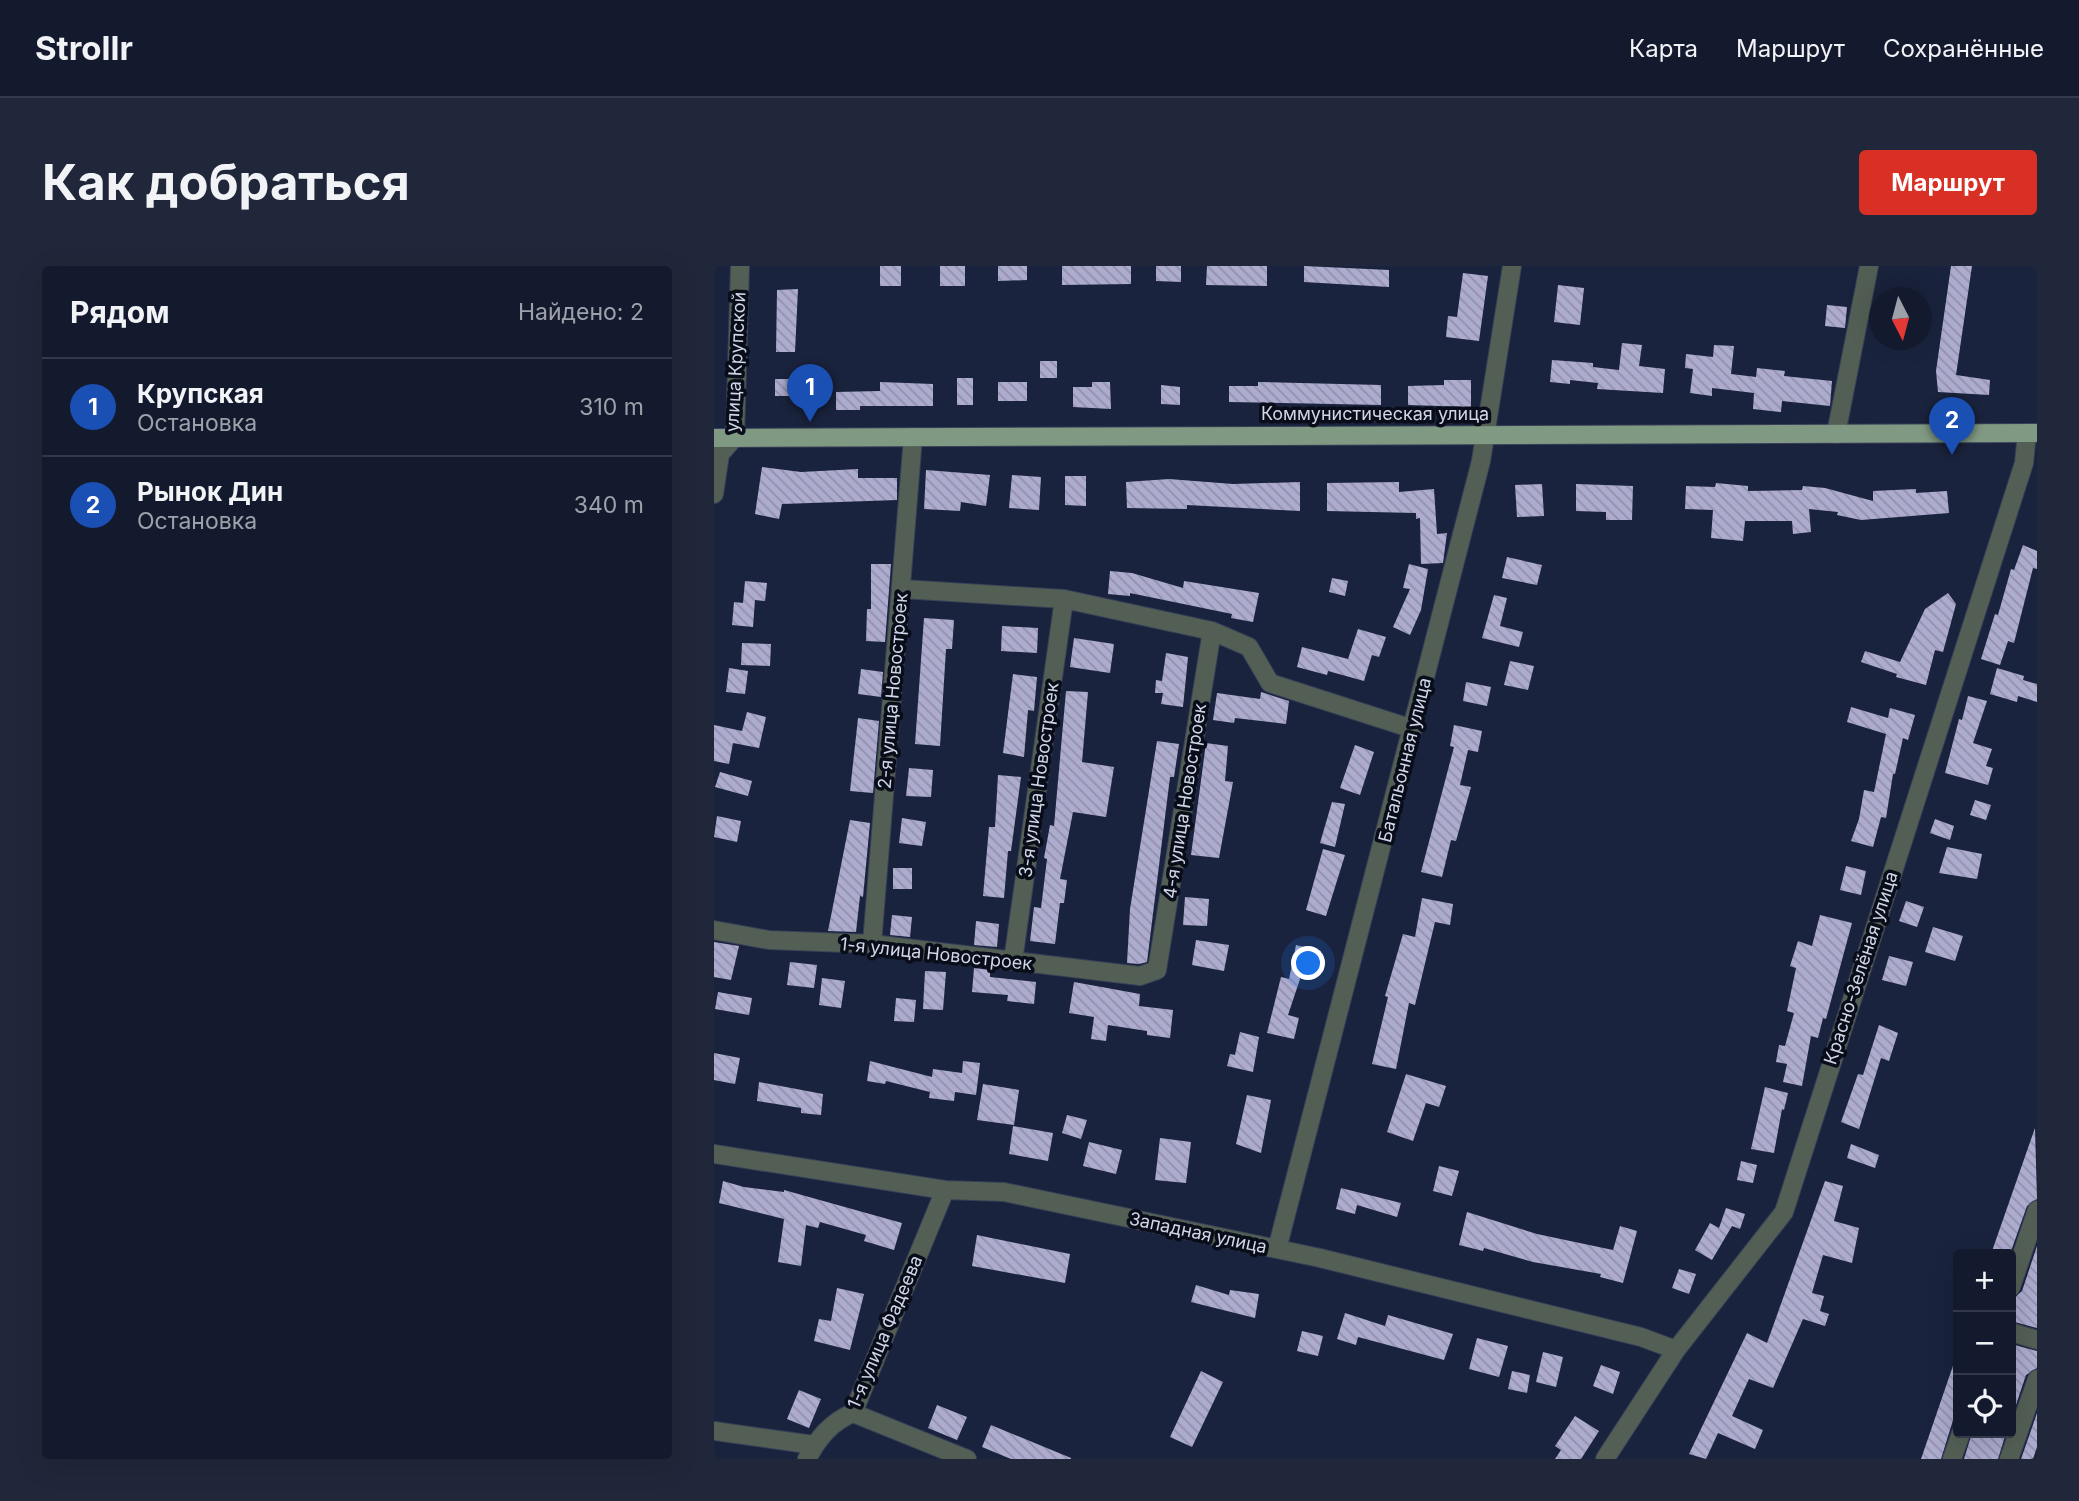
<!DOCTYPE html>
<html lang="ru">
<head>
<meta charset="utf-8">
<style>
	:root { --surface:#141a2e; --page:#21273a; --text:#f1f3f6; --muted:#9da1aa; --line:#33384a; --accent:#d93025 }
	body { margin:0; font-family:Inter,sans-serif; background:var(--page); color:var(--text) }
	.controls { position:absolute; right:21px; bottom:21px; display:grid; overflow:hidden; border-radius:7px; box-shadow:0 7px 28px #0002 }
	.controls button { width:63px; height:63px; display:grid; place-items:center; padding:0; border:0; border-bottom:2px solid var(--line); background:var(--surface); color:var(--text); font:35px sans-serif }
	.compass { position:absolute; left:1155px; top:21px; width:63px; height:63px; border-radius:50%; background:var(--surface); box-shadow:0 7px 28px #0002; rotate:174deg }
	.you { position:absolute; left:595px; top:698px; width:24px; height:24px; margin:-18px; border:5px solid #fff; border-radius:50%; background:#1a73e8; box-shadow:0 0 0 10px #1a73e833 }
	.badge { display:grid; place-items:center; width:46px; height:46px; border-radius:50%; background:var(--accent); color:#fff; font-size:23px; font-weight:700 }
	.pin { position:absolute; translate:-50% -58px; filter:drop-shadow(0 2px 4px #0008) }
	.pin::after { content:''; position:absolute; top:37px; width:24px; height:21px; background:inherit; clip-path:polygon(0 0,100% 0,50% 100%) }
	.list { margin:0; padding:0; list-style:none }
	h2 { display:flex; justify-content:space-between; align-items:center; height:91px; margin:0; padding:0 28px; font-size:30px }
	h2 small { font-size:23px; font-weight:400; color:var(--muted) }
	.list li { display:grid; grid-template-columns:46px 1fr auto; gap:21px; align-items:center; box-sizing:border-box; height:98px; padding:0 28px; border-top:2px solid var(--line) }
	.list b { display:block; font-size:26px; white-space:nowrap }
	.list p { margin:0; font-size:23px; white-space:nowrap; color:var(--muted) }
	.list em { font-size:23px; font-style:normal; color:var(--muted) }
	.icon { flex:none; width:38px; height:38px; fill:none; stroke:currentColor; stroke-width:2; stroke-linecap:round; stroke-linejoin:round }
	.map { position:relative; flex:none; width:1323px; height:1193px; overflow:hidden; border-radius:7px }
	header { display:flex; align-items:center; gap:42px; box-sizing:border-box; height:98px; padding:0 35px; background:var(--surface); border-bottom:2px solid var(--line) }
	header strong { font-size:33px }
	nav { display:flex; gap:38px; margin-inline-start:auto; font-size:24px }
	.intro { display:flex; align-items:center; justify-content:space-between; box-sizing:border-box; height:168px; padding:0 42px }
	h1 { margin:0; font-size:49px }
	.button { padding:18px 32px; border-radius:7px; background:var(--accent); color:#fff; font-size:24px; font-weight:700 }
	main { display:flex; gap:42px; padding:0 42px }
	aside { flex:1; background:var(--surface); border-radius:7px; box-shadow:0 7px 28px #0002 }
	.map>svg:first-child { display:block }
</style>
</head>
<body>
<header>
<strong>Strollr</strong>
<nav><a>Карта</a><a>Маршрут</a><a>Сохранённые</a></nav>
</header>
<div class="intro"><h1>Как добраться</h1><a class="button">Маршрут</a></div>
<main>
<aside>
<h2>Рядом<small>Найдено: 2</small></h2>
<ul class="list">
<li><span class="badge" style="background:#1a4fb4">1</span><div><b>Крупская</b><p>Остановка</p></div><em>310 m</em></li>
<li><span class="badge" style="background:#1a4fb4">2</span><div><b>Рынок Дин</b><p>Остановка</p></div><em>340 m</em></li>
</ul>
</aside>
<div class="map">
<svg width="1323" height="1193" viewBox="0 0 1323 1193">
	<defs>
		<pattern id="building-back-hatch" width="6" height="6" patternUnits="userSpaceOnUse" patternTransform="scale(1.75)"><rect width="6" height="6" fill="#adabce"/><path d="M-1 5l2 2M0 0l6 6M5-1l2 2" fill="none" stroke="#9190ac"/></pattern>
	</defs>
	<rect width="100%" height="100%" fill="#1a233d"/>
	<path fill="url(#building-back-hatch)" d="M166,0h21v20h-21z
		M226,0h25v20h-25z
		M284,0h29v14l-29,1z
		M348,0h69v18l-69,1z
		M442,0h25v16l-25,-1z
		M493,0h60v20l-61,-1z
		M590,0l85,4v17l-85,-5z
		M1237,0h21l-16,109 34,5 -1,15 -51,-3 -2,-21z
		M749,7l25,3 -9,65 -33,-4 2,-21 9,1z
		M844,19l26,3 -4,37 -26,-3z
		M84,23l-3,63h-19l1,-62z
		M1113,39l20,2 -2,21 -20,-2z
		M908,77l20,2 -3,21 26,3 -2,24 -66,-4 1,-6 -28,-3v4l-20,-2 2,-22 41,3v4l26,3z
		M1000,79l20,1 -3,28 25,3 1,-9 28,3 -1,5 48,5 -2,25 -48,-5 -1,11 -28,-3 1,-16 -42,-5v8l-22,-3 3,-24 -8,-1 1,-14 27,3z
		M326,95h17v17h-17z
		M243,112h16v27h-16z
		M61,113h35v17h-35z
		M730,114h27v27l-63,-2v-19l36,-1z
		M166,116l53,2v22h-73v4h-24v-18l44,-1z
		M284,116h29v19h-29z
		M378,116h18l1,27 -38,-2v-20h19z
		M544,116l123,3v20l-152,-3v-16h29z
		M447,119l19,2v18l-19,-1z
		M48,201l39,5 57,-3v9h39v22l-115,4 -3,15 -24,-5z
		M212,204l64,5 -4,31 -25,-4 -1,9 -36,-2z
		M298,209l29,2 -2,33 -30,-2z
		M351,210h21v30l-21,-1z
		M455,213l64,5 67,-2v29l-113,-6v4l-60,-1 -1,-26z
		M685,216v10l35,-3 3,45 10,-1 -4,30 -22,1 -1,-46 -4,1v-6l-89,-2v-28z
		M1002,217l32,3v5l54,-1 1,-4 22,2 48,13v-10l43,-2v4l31,-2 2,22 -88,7 -24,-5 1,-3 -29,-3 2,23 -18,2 -1,-13h-47l-2,20 -32,-3 2,-28 -28,-1 1,-23 29,1z
		M828,218l2,32 -27,1 -2,-32z
		M862,218l57,2 -1,34h-26v-8l-30,-1z
		M1309,279l14,6v18l-4,-1 -19,75 -6,-2 -8,24 -19,-6 14,-45 3,1 13,-46 3,1z
		M793,291l35,8 -5,20 -35,-7z
		M157,298h20l-6,78 -19,-1 1,-32h4z
		M695,298l19,5 -7,41 -11,25 -17,-8 17,-38 -7,-1z
		M396,305l22,2 51,15 1,-7 75,12 -6,29 -22,-4 1,-4 -102,-21v3l-22,-2z
		M618,312l16,3 -3,15 -16,-4z
		M31,315l22,2 -2,18 -10,-1 -2,27 -21,-2 2,-23 9,1z
		M1234,327l8,11 -13,48 -8,-2 -9,35 -30,-8 1,-3 -36,-12 4,-11 35,11 25,-53z
		M780,329l13,3 -7,28 23,6 -4,15 -37,-9z
		M210,352l30,2 -2,29h-6l-6,97 -25,-2z
		M288,360l36,2 -1,25 -36,-2z
		M644,363l28,8 -7,20 -7,-2 -8,26 -36,-10 -1,4 -30,-8 5,-20 46,12z
		M360,372l40,6 -4,29 -40,-6z
		M28,377l29,1 -1,22 -29,-1z
		M452,387l22,4 -5,50 -22,-3 2,-11h-8l1,-13 6,1z
		M796,395l24,5 -6,24 -24,-5z
		M15,402l19,3 -3,23 -19,-2z
		M1283,402l27,8 -1,4 14,4v18l-19,-6 -1,6 -27,-8z
		M147,403l22,3 -2,25 -23,-3z
		M299,408l24,3 -3,34 -6,-1 -4,47 -21,-4z
		M752,416l25,5 -4,19 -24,-5z
		M352,425l22,1 -6,70 32,5 -8,50 -33,-5 -13,67 7,1 -3,23h-4l-5,41 -25,-3 4,-34 7,1 6,-49 -3,-1 6,-33 4,1z
		M547,426l28,9 -3,23 -51,-6 -1,5 -21,-3 4,-27 43,6z
		M1254,430l19,5 -14,42 19,6 -6,17 7,2 -5,17 -43,-12 14,-54 3,1z
		M1137,441l37,11 2,-10 25,7 -7,25 -5,-2 -8,36h-2l-7,44 -5,-1 -8,30 -22,-6 8,-22 5,-29 10,2 12,-58 -39,-12z
		M33,446l19,5 -7,31 -26,-5 -4,21 -15,-3v-36l28,6z
		M144,452l21,3 -6,72 -23,-2z
		M740,459l28,6 -4,21 -10,-2 -8,35 11,2 -15,54 -5,-1 -9,37 -21,-5 33,-125 -4,-1z
		M443,475l22,3 -5,33h-4l-23,185 -8,2 -12,-1 3,-54z
		M492,477l22,3 -3,35 8,1 -14,76 -28,-3z
		M641,479l19,7 -14,43 -20,-7z
		M195,502l24,2 -2,27 -25,-1z
		M6,506l32,9 -4,15 -33,-9z
		M284,509l23,2 -10,74h-3l-4,47 -21,-2 6,-69h6z
		M1261,534l16,5 -5,15 -16,-5z
		M618,536l13,2 -10,43 -15,-4z
		M3,550l24,5 -4,21 -23,-5z
		M188,552l24,4 -4,24 -23,-3z
		M1221,553l19,7 -4,14 -20,-7z
		M136,554l20,3 -7,74 -3,-1 -4,36 -28,-1z
		M1233,581l35,7 -5,25 -38,-6z
		M609,583l22,6 -19,61 -20,-6z
		M1132,600l20,5 -5,24 -21,-5z
		M179,602h19v21h-19z
		M471,631l24,2 -2,27 -24,-1z
		M708,632l31,6 -3,21 -15,-3 -20,83 -6,-2 -13,66 -24,-5 16,-67 -3,-1 18,-62 12,3z
		M1192,635l18,6 -7,20 -18,-6z
		M178,649l20,2 -2,20 -20,-2z
		M1106,649l32,8 -26,96 -3,-1 -5,20 -7,-2 -9,50 -19,-4 4,-18 -11,-2 3,-17 6,1 9,-33 -7,-2 9,-43 -6,-2 8,-25 14,5z
		M262,655l23,3 -2,23 -23,-2z
		M1219,661l30,9 -8,25 -30,-9z
		M482,674l33,5 -5,26 -32,-6z
		M0,676l25,4 -8,34 -17,-3z
		M582,679l25,6 -3,16 -13,-3 -17,51 11,3 -5,21 -27,-6 14,-56 8,2z
		M1175,690l24,6 -7,24 -24,-6z
		M76,696l27,3 -3,23 -27,-3z
		M260,702l16,2v7l46,5 -2,22 -27,-3 1,-6 -36,-3z
		M211,705l21,1 -3,38 -20,-1z
		M108,712l23,3 -4,27 -22,-3z
		M360,716l66,12 -1,12 34,4 -3,28 -23,-3v-4l-39,-6 -2,16 -15,-2 3,-22 -25,-4z
		M4,726l34,6 -3,17 -34,-6z
		M182,732l20,2 -2,22 -20,-1z
		M1165,759l19,8 -9,28 -8,-3 -22,71 -18,-7 17,-48 5,1z
		M526,766l19,5 -6,35 -26,-6 3,-12 5,1z
		M0,787l26,5 -5,26 -21,-4z
		M156,795l62,16 1,-8 29,4 1,-12 17,2 -4,32 -21,-3 -1,9 -25,-3 1,-6 -44,-11 -1,3 -18,-3z
		M692,808l40,12 -7,21 -13,-4 -13,38 -26,-9z
		M45,816l64,12 -2,21 -20,-2v-5l-44,-7z
		M269,818l36,6 -5,35 -37,-5z
		M1051,821l23,6 -4,17 -2,-1 -8,44 -23,-4z
		M533,829l24,5 -10,53 -25,-9z
		M353,849l20,5 -6,19 -19,-6z
		M299,860l40,7 -5,28 -39,-7z
		M1321,862l2,71 -10,7 -17,48h-19z
		M446,872l31,4 -5,41 -31,-3z
		M375,876l33,8 -6,24 -33,-8z
		M1137,878l28,11 -4,13 -28,-10z
		M1027,895l16,4 -4,18 -16,-3z
		M725,900l20,5 -7,25 -19,-5z
		M9,915l21,6 40,5v-2l118,33 -8,27 -30,-9 2,-6 -46,-13 -2,6 -12,-3 -5,41 -23,-4 6,-43 -65,-16z
		M1111,915l18,5 -9,35 25,7 -7,35 -29,-8 -11,38 12,3 -4,15 9,3 -4,12 -22,-7 -30,69 -24,-9 -17,37 31,14 -8,19 -37,-16 -12,26 -17,-5 58,-121 20,10z
		M627,922l60,15 -4,14 -40,-12 -2,9 -19,-5z
		M1012,942l19,6 -5,15 -8,-3 -20,34 -17,-10 15,-27 9,5z
		M753,946l70,22 76,16 7,-24 17,5 -14,52 -23,-6 1,-3 -68,-12 -49,-14 -1,3 -24,-6z
		M263,969l93,19 -5,29 -93,-17z
		M1323,980v82l-26,-7v-20l11,-10z
		M965,1003l17,5 -7,20 -17,-6z
		M482,1019l33,10 1,-5 29,4 -4,24 -64,-16z
		M123,1022l27,6 -14,56 -36,-9 5,-22 12,2z
		M631,1047l40,13 3,-11 65,19 -9,26 -86,-23 -2,8 -19,-6z
		M588,1065l21,5 -5,20 -21,-5z
		M763,1072l31,8 -9,31 -30,-8z
		M1297,1078l26,7v17l-11,7 -15,45z
		M829,1086l20,5 -7,30 -20,-5z
		M1242,1091l2,47 -17,55h-20z
		M887,1099l19,7 -7,22 -20,-8z
		M487,1105l22,11 -31,65 -22,-10z
		M798,1105l18,4 -3,18 -19,-4z
		M85,1124l22,9 -12,29 -22,-9z
		M223,1139l30,12 -10,23 -29,-12z
		M1323,1147v34l-4,12h-12z
		M861,1150l24,15 -18,28h-26l6,-9 -6,-4z
		M277,1159l80,33v1h-60l-29,-12z
		M1258,1167h34l-8,26h-34z"/>
	<g fill="none" stroke-linecap="round" stroke-linejoin="round">
		<defs>
			<path id="minor" d="M1122,168l33,-168
				M0,228l6,-40 15,-17 5,-171
				M188,323l162,10 148,32 37,16 21,36 143,46
				M0,664l55,10 103,4 268,32 17,-6 55,-339
				M158,678l41,-507
				M299,695l51,-362
				M0,888l231,36 59,2 316,66 321,79 35,13
				M563,983l204,-788 31,-195
				M1297,1021l26,-77
				M1297,1066l26,8
				M139,1147l114,46
				M0,1165l100,14
				M93,1193c11,-21 24,-37 46,-46l92,-223
				M891,1193l71,-109 108,-138 240,-749 3,-30
				M1238,1193l9,-26
				M1295,1193l28,-80"/>
			<path id="major" d="M0,172l1323,-5"/>
		</defs>
		<use href="#minor" stroke="#374058" stroke-width="20"/>
		<use href="#major" stroke="#374058" stroke-width="20"/>
		<use href="#minor" stroke="#535f54" stroke-width="18"/>
		<use href="#major" stroke="#809983" stroke-width="18"/>
	</g>
	<g text-anchor="middle" stroke-width="7" stroke-linejoin="round" paint-order="stroke">
		<g font-size="18" fill="#cfd6e7" stroke="#090d19">
			<text transform="translate(22 96) rotate(-87)" y="6">улица Крупской</text>
			<text x="661" y="154">Коммунистическая улица</text>
			<text transform="translate(179 425) rotate(-85)" y="6">2-я улица Новостроек</text>
			<text transform="translate(691 494) rotate(-76)" y="6">Батальонная улица</text>
			<text transform="translate(325 514) rotate(-82)" y="6">3-я улица Новостроек</text>
			<text transform="translate(471 535) rotate(-81)" y="6">4-я улица Новостроек</text>
			<text transform="translate(222 688) rotate(6)" y="6">1-я улица Новостроек</text>
			<text transform="translate(1147 702) rotate(-72)" y="6">Красно-Зелёная улица</text>
			<text transform="translate(484 967) rotate(12)" y="6">Западная улица</text>
			<text transform="translate(171 1066) rotate(-67)" y="6">1-я улица Фадеева</text>
		</g>
	</g>
</svg>
<div class="controls">
<button>+</button>
<button>−</button>
<button><svg class="icon" aria-label="locate" viewBox="0 0 24 24"><circle cx="12" cy="12" r="6"/><path d="M12 2v4M12 18v4M2 12h4M18 12h4"/></svg></button>
</div>
<svg class="compass" viewBox="-18 -18 36 36"><path d="M0-13l5 13h-10z" fill="#e53935"/><path d="M0 13l5-13h-10z" fill="#9da1aa"/></svg>
<div class="you"></div>
<div class="pin badge" style="left:96px;top:156px;background:#1a4fb4">1</div>
<div class="pin badge" style="left:1238px;top:189px;background:#1a4fb4">2</div>
</div>
</main>
</body>
</html>
